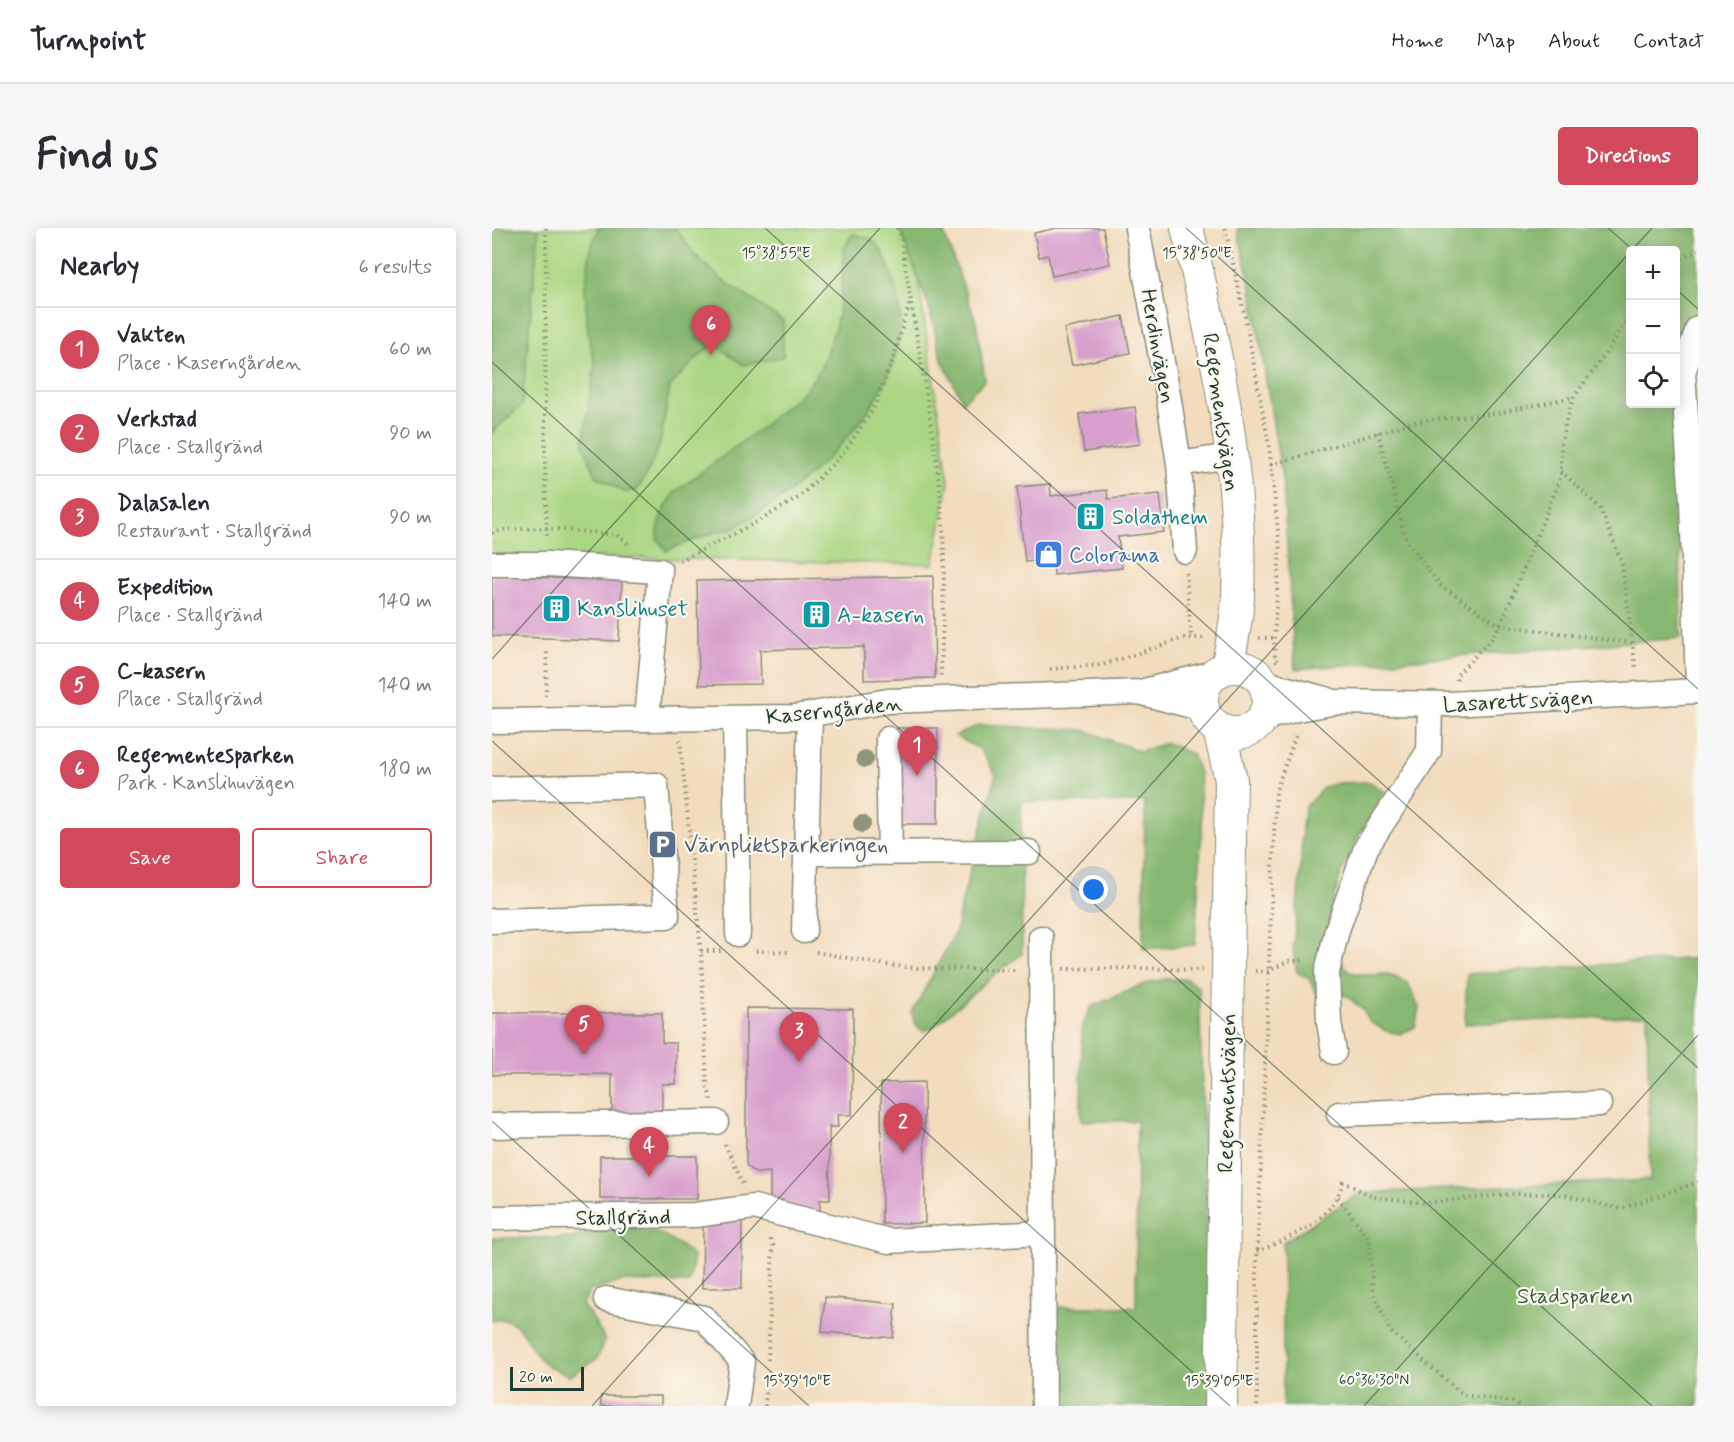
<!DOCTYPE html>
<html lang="en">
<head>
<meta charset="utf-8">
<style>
	:root { --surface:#fff; --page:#f7f7f7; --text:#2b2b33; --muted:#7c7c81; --line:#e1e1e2; --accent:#d1495b }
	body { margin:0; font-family:Mynerve,sans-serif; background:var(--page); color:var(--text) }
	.controls { position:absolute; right:18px; top:18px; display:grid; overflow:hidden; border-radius:6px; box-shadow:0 3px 15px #0003 }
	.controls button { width:54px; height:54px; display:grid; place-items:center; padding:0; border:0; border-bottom:2px solid var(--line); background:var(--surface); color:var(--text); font:30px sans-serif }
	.scale { position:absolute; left:18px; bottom:15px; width:74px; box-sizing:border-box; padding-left:6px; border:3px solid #1f3d34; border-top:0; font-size:16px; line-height:21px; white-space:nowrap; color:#1f3d34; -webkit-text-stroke:4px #fbf7ec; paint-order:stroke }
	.you { position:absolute; left:602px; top:662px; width:21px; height:21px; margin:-15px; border:4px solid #fff; border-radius:50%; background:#1a73e8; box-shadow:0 0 0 9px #1a73e833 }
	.badge { display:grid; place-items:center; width:39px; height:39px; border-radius:50%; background:var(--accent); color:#fff; font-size:20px; font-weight:700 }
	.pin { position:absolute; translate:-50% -50px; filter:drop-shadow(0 2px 3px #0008) }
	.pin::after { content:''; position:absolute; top:32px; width:21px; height:18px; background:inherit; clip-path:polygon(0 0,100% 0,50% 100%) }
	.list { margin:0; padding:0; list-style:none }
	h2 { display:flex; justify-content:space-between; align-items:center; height:78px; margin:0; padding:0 24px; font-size:26px }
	h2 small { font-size:20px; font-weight:400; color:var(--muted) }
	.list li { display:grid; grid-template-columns:39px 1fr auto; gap:18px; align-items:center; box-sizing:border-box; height:84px; padding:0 24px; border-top:2px solid var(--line) }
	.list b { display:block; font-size:22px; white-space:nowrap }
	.list p { margin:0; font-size:20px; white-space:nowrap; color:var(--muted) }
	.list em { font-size:20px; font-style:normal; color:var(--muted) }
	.actions { display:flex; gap:12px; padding:18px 24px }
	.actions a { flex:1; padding:14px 0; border:2px solid var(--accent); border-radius:6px; text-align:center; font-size:21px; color:var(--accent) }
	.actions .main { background:var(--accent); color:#fff }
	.icon { flex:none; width:33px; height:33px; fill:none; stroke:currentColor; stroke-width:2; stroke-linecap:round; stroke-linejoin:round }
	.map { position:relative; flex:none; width:1206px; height:1178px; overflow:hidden; border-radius:6px }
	header { display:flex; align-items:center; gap:36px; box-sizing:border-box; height:84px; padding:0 30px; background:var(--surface); border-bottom:2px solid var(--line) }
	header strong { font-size:28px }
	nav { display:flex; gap:33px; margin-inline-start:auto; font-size:21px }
	.intro { display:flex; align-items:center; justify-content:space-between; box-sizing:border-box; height:144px; padding:0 36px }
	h1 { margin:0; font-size:42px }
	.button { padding:15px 27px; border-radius:6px; background:var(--accent); color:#fff; font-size:21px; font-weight:700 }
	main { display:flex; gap:36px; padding:0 36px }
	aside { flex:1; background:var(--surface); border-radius:6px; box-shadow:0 3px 15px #0003 }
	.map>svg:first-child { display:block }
</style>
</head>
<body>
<header>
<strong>Turnpoint</strong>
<nav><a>Home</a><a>Map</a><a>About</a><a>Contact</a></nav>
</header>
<div class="intro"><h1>Find us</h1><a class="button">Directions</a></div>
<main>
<aside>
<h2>Nearby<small>6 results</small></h2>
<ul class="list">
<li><span class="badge">1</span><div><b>Vakten</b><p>Place · Kaserngården</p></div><em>60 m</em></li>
<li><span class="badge">2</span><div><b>Verkstad</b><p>Place · Stallgränd</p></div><em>90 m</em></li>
<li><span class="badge">3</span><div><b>Dalasalen</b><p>Restaurant · Stallgränd</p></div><em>90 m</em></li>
<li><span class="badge">4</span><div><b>Expedition</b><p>Place · Stallgränd</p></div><em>140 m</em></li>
<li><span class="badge">5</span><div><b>C-kasern</b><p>Place · Stallgränd</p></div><em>140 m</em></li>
<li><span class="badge">6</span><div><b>Regementesparken</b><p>Park · Kanslihuvägen</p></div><em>180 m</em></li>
</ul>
<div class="actions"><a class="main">Save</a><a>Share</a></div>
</aside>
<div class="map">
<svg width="1206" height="1178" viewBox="0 0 1206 1178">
	<rect width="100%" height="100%" fill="#fbf7ec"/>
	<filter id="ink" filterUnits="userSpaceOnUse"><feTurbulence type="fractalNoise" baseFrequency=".0167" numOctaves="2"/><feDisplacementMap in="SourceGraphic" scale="12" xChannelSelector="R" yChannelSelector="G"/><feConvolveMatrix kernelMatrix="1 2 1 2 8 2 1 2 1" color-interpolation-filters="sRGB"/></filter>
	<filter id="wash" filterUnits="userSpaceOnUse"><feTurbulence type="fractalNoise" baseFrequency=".008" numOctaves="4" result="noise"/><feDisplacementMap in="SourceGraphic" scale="24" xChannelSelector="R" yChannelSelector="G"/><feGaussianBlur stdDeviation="1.35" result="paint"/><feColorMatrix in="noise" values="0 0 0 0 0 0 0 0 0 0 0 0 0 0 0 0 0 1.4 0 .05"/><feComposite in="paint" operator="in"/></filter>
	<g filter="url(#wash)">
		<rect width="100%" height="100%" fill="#f2dcbd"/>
		<path fill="#aad783" stroke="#648a5c" stroke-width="1.5" d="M0,0h418l39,254 -16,82 -441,-9z"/>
		<path fill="#87b871" stroke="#537a52" stroke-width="1.5" fill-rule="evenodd" d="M0,0h47l-17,177 -30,28z
			M107,0l77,1 18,25 26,24 63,43v36l-39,8 -30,-21 -13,10 -31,32 -10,58 -15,34 -9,13 -12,1 -28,-16 -13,-33 12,-80 -7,-29 -3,-46 6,-42z
			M407,0h43l34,93 9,59 -22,22 -21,-42 -13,-53z
			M745,0h461v89l-20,29 3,292 -386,31 -12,-184 -32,-198zM1138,22h46v154h-46z
			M360,6c6,1 12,3 18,5 14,7 22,37 26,52 28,94 -87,197 -161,236 -7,3 -15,4 -22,6 -16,5 -32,12 -47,18l-9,-13 4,-23 14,-23 87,-65 44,-38 15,-21 15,-42 5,-31 3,-46z
			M487,497l105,5 55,21 28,-8 25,11 7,19 3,54 -7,118 -52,4 2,-147h-124l1,152 -28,21 -62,53 -9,3 -8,-7 -3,-11 44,-82 4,-22 36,-134 -16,-26 -25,-13z
			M878,554l15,10 -26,44 -18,37 -11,39 10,49 9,11 17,3 22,-1 20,9 11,25 -4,19 -15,7 -14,-3 -16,-9 -7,-12 -17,-15 -30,-2 -7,-14 -12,-7 -4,-24 8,-81 1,-42 3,-18 19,-20 14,-4z
			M1206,730v448h-415v-164l77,-49 290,-13 -3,-165 -182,9 2,-50z
			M673,751h22l12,9 13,418h-154v-99h78l1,-186h-56l1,-94 9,-20 53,-23z
			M124,1000c39,1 48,3 78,29l-5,26 -66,-2 -33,10 -8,14 11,14 12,21 -8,19 -27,17c-8,-4 -19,-7 -26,-13 -17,-14 -22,-52 -52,-42v-83h80z"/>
		<g id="blocks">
			<path fill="#d89ecd" d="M565,0h46l7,36 -58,12 -4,-21 -9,2 -5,-24z
				M631,88l7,37 -58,12 -8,-36z
				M643,179l5,37 -56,8 -5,-38z
				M558,256l1,12 56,-6 1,9 52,-5 4,38 -46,5 4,31 -68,7 -1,-16 -28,3 -8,-75z
				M0,347l130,6 -3,60 -127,-5z
				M441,348l2,102 -71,2v-33l-104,3 1,34 -62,1 -2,-104z
				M405,500h41v96h-41z
				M254,780l107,1 -1,106h-15l1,12h-9l1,73h-10v12l-38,1 1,-13h-13v-28l-15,1 -9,-8z
				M0,785h170v30h14v41h-14v31l-50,1v-42l-120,1z
				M432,854l1,141 -43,1 -1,-141z
				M108,928h97v43h-97z
				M211,993h39v67h-40z
				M333,1069l71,7 -3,34 -71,-6z
				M109,1168h60v10h-60z"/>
		</g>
	</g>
	<g filter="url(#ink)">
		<use href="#blocks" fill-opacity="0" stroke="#888c78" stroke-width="1.5"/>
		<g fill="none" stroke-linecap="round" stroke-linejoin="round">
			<defs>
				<path id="minor" d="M645,0l31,166 11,70 6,87
					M1206,100l-15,45 9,127 6,185
					M687,236l51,-8
					M0,336h56l112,7 -13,148
					M770,454l67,18
					M650,465l61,16
					M243,490l3,216
					M769,491l36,-10 40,-7 112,2 249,-13
					M0,493l303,-4 93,-16 252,-9 77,-20
					M396,511l2,114
					M0,561l164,-4 11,131 -175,5
					M314,625l223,-1
					M312,703l6,-216
					M549,710l3,468
					M842,824l-5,-30 -2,-50 10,-42 29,-82 63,-97 1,-47
					M847,886l260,-10
					M0,898l224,-4
					M0,990l203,-3 59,-8 135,34 154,-8
					M114,1071l98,19 38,44 -6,44"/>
				<path id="major" d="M695,0c29,120 56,244 51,368 -1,24 -6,48 -11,72
					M710 472a33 33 0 1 1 66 0a33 33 0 1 1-66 0Z
					M727,501l12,51 -10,626"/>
			</defs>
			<use href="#minor" stroke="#888c78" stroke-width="27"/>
			<use href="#major" stroke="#888c78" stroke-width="34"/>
			<path stroke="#888c78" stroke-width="4" stroke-dasharray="1.5 4.5" stroke-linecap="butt" d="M54,0l-1,236 2,76
				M405,0l4,8c12,90 32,178 40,268 6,57 1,116 0,173
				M733,0l20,89 24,128 11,104 -6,89 1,21 2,2
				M1184,33l22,-11
				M886,204l28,108 34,45 59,40 134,18
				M779,237l146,-44 82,-8 74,-16
				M1069,243l39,37 22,55 14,107
				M0,305l12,-3 42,-2 71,7 11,9
				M188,333l77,-39 41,-24 42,-41 33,-47 19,-48 18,-61
				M694,345l5,65
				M767,410h15
				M558,441l52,-4 82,-27h23
				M965,452v-5l36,-38 12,-23 56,-137v-32l4,-21 9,-27 34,-47 22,-36
				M54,468l1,-47
				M188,512l21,211 6,133 4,16
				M209,723h20
				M264,723l34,1
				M324,724l70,13 31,3 100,2
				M571,741l73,-1 67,2
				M763,743h13l21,-10 16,-1
				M233,916l18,40
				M846,969l31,42 4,53 17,39 73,64 50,7 6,4
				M765,1024c35,-16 74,-29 86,-70l31,15 50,6 87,-9h51l58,15 78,-27
				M276,1132l5,-115 -4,-9
				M273,1178l3,-36
				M765,1178v-145l18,-450 1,-21 21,-57"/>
			<use href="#minor" stroke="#fff" stroke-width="24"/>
			<use href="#major" stroke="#fff" stroke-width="32"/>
		</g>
		<g fill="#8d967a">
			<circle cx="373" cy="531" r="9"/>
			<circle cx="370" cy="596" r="9"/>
		</g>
	</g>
	<path fill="none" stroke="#1f3d34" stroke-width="1.5" stroke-opacity="0.45" d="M273,0l933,840M694,0l512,461M1116,0l25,22M1140,22l20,-22M1184,61l22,20M0,134l1160,1044M0,431l388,-431M0,513l738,665M0,893l317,285M100,1178l1038,-1154M872,1178l334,-371"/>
	<defs>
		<symbol id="building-square" viewBox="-11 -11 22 22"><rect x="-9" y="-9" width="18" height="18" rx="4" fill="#0f9aa8" stroke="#fbf7ec"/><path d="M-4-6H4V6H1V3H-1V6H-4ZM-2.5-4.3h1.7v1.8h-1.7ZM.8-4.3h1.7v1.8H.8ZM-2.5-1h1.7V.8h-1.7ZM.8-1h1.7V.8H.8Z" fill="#fff"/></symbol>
		<symbol id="shop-square" viewBox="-11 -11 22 22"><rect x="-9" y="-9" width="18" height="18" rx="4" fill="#3f7fe0" stroke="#fbf7ec"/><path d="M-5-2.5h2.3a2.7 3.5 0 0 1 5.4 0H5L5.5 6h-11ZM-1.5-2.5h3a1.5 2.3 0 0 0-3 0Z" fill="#fff"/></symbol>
		<symbol id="parking-square" viewBox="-11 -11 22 22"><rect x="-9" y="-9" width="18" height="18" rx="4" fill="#5c6f8a" stroke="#fbf7ec"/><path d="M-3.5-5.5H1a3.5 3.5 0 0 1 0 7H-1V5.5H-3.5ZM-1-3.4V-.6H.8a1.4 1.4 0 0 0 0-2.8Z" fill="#fff"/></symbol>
	</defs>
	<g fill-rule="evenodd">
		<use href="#building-square" x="582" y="272" width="33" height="33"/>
		<use href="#shop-square" x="540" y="310" width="33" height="33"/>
		<use href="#building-square" x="48" y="364" width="33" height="33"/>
		<use href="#building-square" x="308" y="370" width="33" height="33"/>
		<use href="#parking-square" x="154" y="600" width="33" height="33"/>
	</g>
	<g text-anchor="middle" stroke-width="4.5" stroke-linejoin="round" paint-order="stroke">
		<g font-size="22" fill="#1f3d34" stroke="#fbf7ec">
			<text transform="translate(667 118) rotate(80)" y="8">Herdinvägen</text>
			<text transform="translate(730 184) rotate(82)" y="8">Regementsvägen</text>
			<text transform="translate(1026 472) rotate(-3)" y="8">Lasarettsvägen</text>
			<text transform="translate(342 481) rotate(-6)" y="8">Kaserngården</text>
			<text transform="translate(734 865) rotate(-89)" y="8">Regementsvägen</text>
			<text transform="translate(131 988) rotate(-1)" y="8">Stallgränd</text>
		</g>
		<g font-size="22" fill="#0d838f" stroke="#fbf7ec" text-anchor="start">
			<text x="620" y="296">Soldathem</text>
			<text x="85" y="388">Kanslihuset</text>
			<text x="345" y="394">A-kasern</text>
		</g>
		<g font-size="22" fill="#366cbe" stroke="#fbf7ec" text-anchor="start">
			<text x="577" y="334">Colorama</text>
		</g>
		<g font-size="22" fill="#4e5e75" stroke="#fbf7ec" text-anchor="start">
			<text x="192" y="624">Värnpliktsparkeringen</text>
		</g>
		<g font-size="22" fill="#3b5c44" stroke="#fbf7ec">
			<text x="1083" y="1075">Stadsparken</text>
		</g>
	</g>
	<g font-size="15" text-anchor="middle" fill="#1f3d34" stroke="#fbf7ec" stroke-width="4.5" stroke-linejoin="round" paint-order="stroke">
		<text x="284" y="30">15°38'55"E</text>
		<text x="705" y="30">15°38'50"E</text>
		<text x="882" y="1157">60°36'30"N</text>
		<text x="305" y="1158">15°39'10"E</text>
		<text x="727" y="1158">15°39'05"E</text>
	</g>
</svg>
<div class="controls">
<button>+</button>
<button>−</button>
<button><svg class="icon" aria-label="locate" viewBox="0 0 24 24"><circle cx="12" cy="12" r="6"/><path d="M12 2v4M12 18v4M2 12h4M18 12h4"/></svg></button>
</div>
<div class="scale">20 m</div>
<div class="you"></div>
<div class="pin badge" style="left:425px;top:548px">1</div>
<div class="pin badge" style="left:411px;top:925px">2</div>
<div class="pin badge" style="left:307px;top:834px">3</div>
<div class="pin badge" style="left:157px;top:949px">4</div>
<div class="pin badge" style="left:92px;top:827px">5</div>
<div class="pin badge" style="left:219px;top:127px">6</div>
</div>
</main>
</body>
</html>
